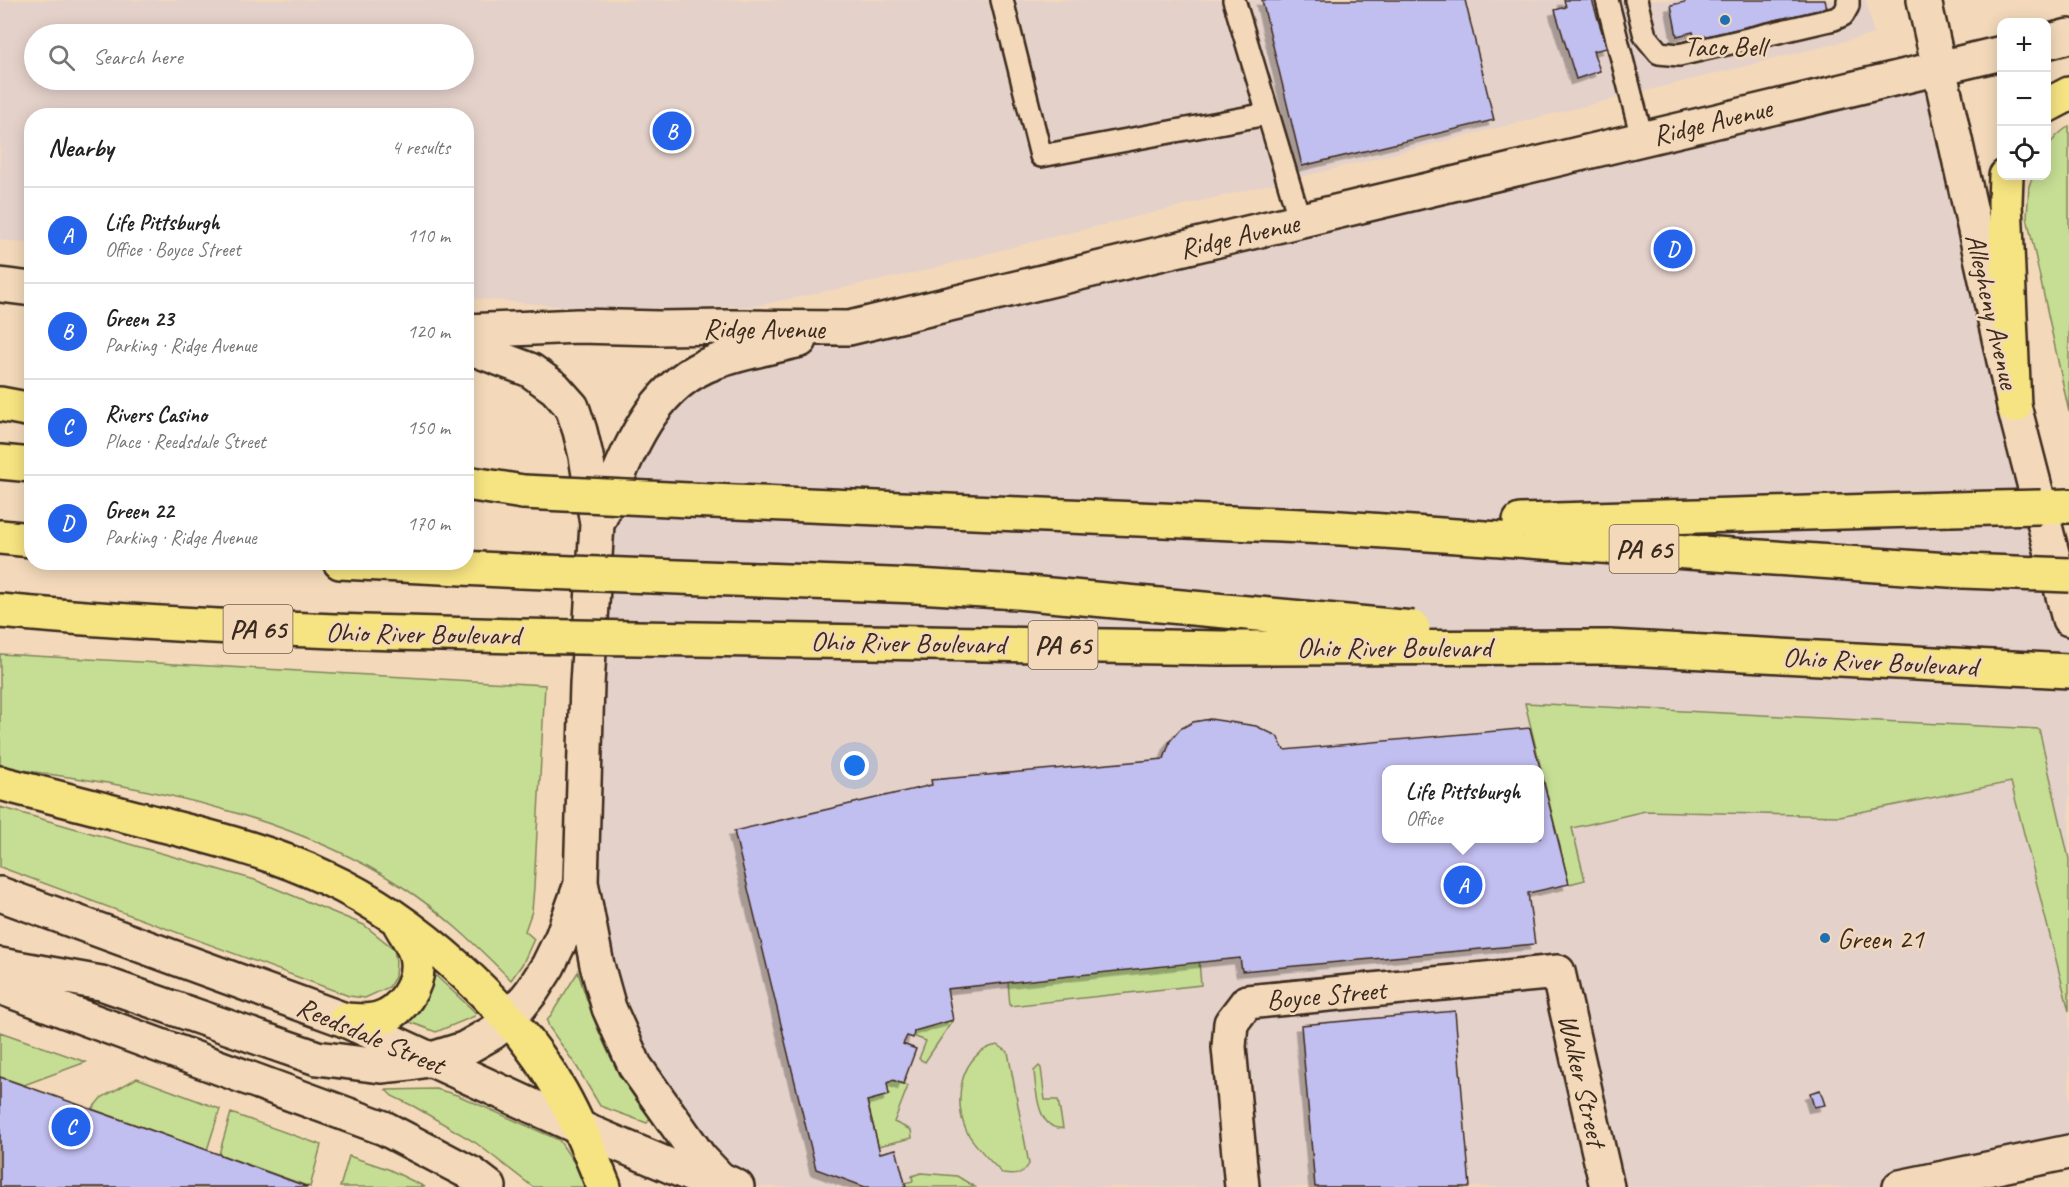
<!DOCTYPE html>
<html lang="en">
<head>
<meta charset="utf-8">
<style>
	:root { --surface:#fff; --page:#f6f6f6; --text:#222; --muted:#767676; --line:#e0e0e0; --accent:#2563eb }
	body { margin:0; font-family:Caveat,sans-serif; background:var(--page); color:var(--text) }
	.controls { position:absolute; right:18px; top:18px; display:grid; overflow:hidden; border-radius:12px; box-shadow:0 3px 15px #0003 }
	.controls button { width:54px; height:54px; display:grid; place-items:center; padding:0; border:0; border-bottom:2px solid var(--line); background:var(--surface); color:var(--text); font:30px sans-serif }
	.you { position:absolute; left:855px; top:766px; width:21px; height:21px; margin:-15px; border:4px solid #fff; border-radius:50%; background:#1a73e8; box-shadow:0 0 0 9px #1a73e833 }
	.badge { display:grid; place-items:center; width:39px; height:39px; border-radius:50%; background:var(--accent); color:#fff; font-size:20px; font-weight:700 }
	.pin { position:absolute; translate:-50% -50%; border:3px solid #fff; box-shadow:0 2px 6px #0006 }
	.popup { position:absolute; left:1382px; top:765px; width:162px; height:78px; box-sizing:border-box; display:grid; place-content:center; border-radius:12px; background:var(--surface); filter:drop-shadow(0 2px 4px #0005); font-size:20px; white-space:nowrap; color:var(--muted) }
	.popup b { font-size:22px; color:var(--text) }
	.popup::after { content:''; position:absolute; left:50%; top:100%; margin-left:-12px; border:12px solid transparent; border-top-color:var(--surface) }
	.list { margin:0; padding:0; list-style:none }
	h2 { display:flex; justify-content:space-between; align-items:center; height:78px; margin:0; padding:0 24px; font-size:26px }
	h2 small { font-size:20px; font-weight:400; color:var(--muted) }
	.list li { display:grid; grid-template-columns:39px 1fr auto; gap:18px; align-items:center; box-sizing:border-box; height:96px; padding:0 24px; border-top:2px solid var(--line) }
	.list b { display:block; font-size:22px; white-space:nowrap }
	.list p { margin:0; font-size:20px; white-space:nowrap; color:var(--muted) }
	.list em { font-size:20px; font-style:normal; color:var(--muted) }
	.icon { flex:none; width:33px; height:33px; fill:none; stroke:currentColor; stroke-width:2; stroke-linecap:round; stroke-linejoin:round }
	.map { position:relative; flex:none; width:2069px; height:1187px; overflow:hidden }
	.search { position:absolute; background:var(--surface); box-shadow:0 3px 15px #0003; left:24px; top:24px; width:450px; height:66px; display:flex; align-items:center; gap:15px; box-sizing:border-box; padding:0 21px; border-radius:33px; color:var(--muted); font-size:22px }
	.panel { position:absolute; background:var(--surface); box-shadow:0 3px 15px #0003; left:24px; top:108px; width:450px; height:462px; border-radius:24px }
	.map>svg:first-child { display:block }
</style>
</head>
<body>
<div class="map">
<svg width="2069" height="1187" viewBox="0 0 2069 1187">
	<defs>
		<filter id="shadow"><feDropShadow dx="-5.5" dy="5.5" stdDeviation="0" flood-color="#0004"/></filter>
	</defs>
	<rect width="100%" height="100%" fill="#f3d9ba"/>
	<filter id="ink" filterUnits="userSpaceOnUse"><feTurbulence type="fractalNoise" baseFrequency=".0167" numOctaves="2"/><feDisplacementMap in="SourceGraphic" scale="12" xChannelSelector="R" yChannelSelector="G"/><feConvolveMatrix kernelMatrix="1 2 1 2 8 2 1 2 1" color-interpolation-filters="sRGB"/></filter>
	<g filter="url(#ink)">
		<path fill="#e4d1ca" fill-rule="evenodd" d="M0,0h1866l8,34 -565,141 -277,67 -117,31 -160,33 -132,6 -156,-14 -1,-182h-434l-1,128 -31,-4zM34,34h430v46h-430z
			M1938,68l131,551v533l-169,35h-1163l-37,-29 -103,-193 -10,-281 36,-216 90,-105zM1386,770h154v68h-154z"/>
		<path fill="#c6de94" stroke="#808459" stroke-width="1.5" d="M2069,126v286l-42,-195 2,-31 4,-10h13c0,-27 0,-34 23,-50z
			M0,654l545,31 -11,202 -2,24 -7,20 9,8 -11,24 -12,17c-34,-34 -69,-68 -110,-94 -77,-50 -173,-79 -262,-97 -46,-10 -93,-14 -139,-23z
			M1525,703l514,26 30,130v152l-58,-229 -171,34 -195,-5 -73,17 13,52 -16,4z
			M0,807l255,73 109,45 30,24 2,13 -1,15 -6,10 -24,11 -16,-2 -349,-129z
			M1199,961l2,24 -191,21 -2,-24z
			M578,972c16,53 36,103 72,146l-3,5 -47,-17 -23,-39 -28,-40 -2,-6z
			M435,975l41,38 -1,3 -39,16 -29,-11c13,-15 22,-27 28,-46z
			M953,1020l-28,42 -6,-3 7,-18 -13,-5 1,-5z
			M0,1032l86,30 -62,23 -24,-8z
			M998,1045l10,7 21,112c-6,11 -14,12 -26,10 -11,-11 -29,-29 -36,-42 -15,-30 -7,-81 31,-87z
			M1039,1066l2,2 4,32h13l5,28c-26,3 -27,-39 -29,-57z
			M137,1078l83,31 -13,41 -115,-41 9,-11z
			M893,1080l15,6 -14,36 17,8 1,8 -34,8 -11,-45 22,-6 -2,-12z
			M436,1089l21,6 102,45 20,30 6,17h-52l-57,-44 -61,-36 -23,-11 -6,-6z
			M231,1113l90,32 -11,42 -91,-33z
			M349,1156l39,13 37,18h-85z
			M921,1173l36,3 18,11h-69l-1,-4 8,-2 -1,-5z"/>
		<path fill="#c1bef0" stroke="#3b2a1e" stroke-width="1.5" fill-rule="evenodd" filter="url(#shadow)" d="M1262,0h203l29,120 -192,46z
			M1564,0h28l15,48 -14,3 7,20 -24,8 -21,-69 11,-3z
			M1685,0h140l2,8 -132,31 -2,-7 -16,4 -6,-31 14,-3z
			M1210,719l46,7 21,10 7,14 246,-22 39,156 -41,9 7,51 -293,27 -2,-13 -293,31 6,31 -39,11 -1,7 -6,-2 -4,8 13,5 -13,35 -10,-4 -6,3 2,12 -22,6 13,52 16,-4 10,38h-41l-49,-18 -82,-338 198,-46 -1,-5 233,-21 6,-18 10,-12 13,-7zM1386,770h154v68h-154z
			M1455,1011l15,176h-155l-14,-162z
			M0,1077l207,73 101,37h-308z
			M1820,1090l5,15 -11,2 -4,-14z"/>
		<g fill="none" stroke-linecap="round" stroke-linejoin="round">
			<defs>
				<path id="service" d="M1002,0l39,156 226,-42
					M1234,0l66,221
					M1607,0l35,138
					M1636,0l9,36 14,17 20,2 155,-36 9,-4 5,-9v-6"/>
				<path id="minor" d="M0,894l345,126 235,108 114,48 26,3
					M1242,1187l-13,-140 2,-24 16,-21 311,-30 49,215"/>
				<path id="secondary" d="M1924,0l90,406 55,213
					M2046,42l23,-6
					M0,285l32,4
					M466,331l112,-5 81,2 70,-1 120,1 1153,-275
					M466,346l64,24 25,18 17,19 8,24 6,25 11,68 -10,160 -6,198 16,83 12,43 26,58 65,92 20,21 17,8
					M599,520c27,-59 48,-134 116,-158 28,-10 57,-15 85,-22
					M0,965l101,18 216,75 64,8 29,-3 22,-4 32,-10 28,-16 17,-13 23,-29 16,-25 14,-29 19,-53
					M0,987l384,141 88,46 17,13
					M1900,1187l169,-35"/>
				<path id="trunk" d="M0,783c54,14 108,28 163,42 55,14 111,28 163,53 89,41 187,129 235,214 17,30 30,63 43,95
					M345,1020c11,1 22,2 33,-1 23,-6 41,-33 39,-57 0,-13 -11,-27 -17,-38"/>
				<path id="motorway" d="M2046,106l23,-12
					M2006,176l-1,27 9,203
					M0,404l32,6
					M0,462l32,3
					M466,483l57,9
					M689,500l637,27 637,44
					M2041,507l28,-1
					M1520,521l430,-12
					M0,537l32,3
					M340,562l180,9
					M0,611c172,16 344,21 517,25
					M1609,647l460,24"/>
			</defs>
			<use href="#service" stroke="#3b2a1e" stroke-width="26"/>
			<use href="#minor" stroke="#3b2a1e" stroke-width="38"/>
			<use href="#secondary" stroke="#3b2a1e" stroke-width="38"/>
			<use href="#trunk" stroke="#3b2a1e" stroke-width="38"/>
			<use href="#motorway" stroke="#3b2a1e" stroke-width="38"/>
			<use href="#service" stroke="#f3d9ba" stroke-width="21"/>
			<use href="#minor" stroke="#f3d9ba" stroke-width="33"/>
			<use href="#secondary" stroke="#f3d9ba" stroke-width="33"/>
			<use href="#trunk" stroke="#f6e381" stroke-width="33"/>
			<use href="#motorway" stroke="#f6e381" stroke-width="33"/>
			<defs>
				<path id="motorway-bridge" d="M523,492l166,8
					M1950,509l91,-2
					M520,571l397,15 100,6 396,36
					M1963,571l106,4
					M517,636l705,12 387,-1"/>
			</defs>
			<use href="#motorway-bridge" stroke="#3b2a1e" stroke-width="38" stroke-linecap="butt"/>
			<use href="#motorway-bridge" stroke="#f6e381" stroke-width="33"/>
		</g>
	</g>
	<g fill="#1f6fb2" stroke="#f3d9ba" stroke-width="2">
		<circle cx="1725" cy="20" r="6"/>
		<circle cx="1825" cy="938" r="6"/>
	</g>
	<g text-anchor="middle" stroke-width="5" stroke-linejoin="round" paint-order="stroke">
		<g fill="#f3d9ba" stroke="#725e4d" stroke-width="1.5">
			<rect x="1609.5" y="525" width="69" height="48" rx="4.5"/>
			<rect x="223.5" y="605" width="69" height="48" rx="4.5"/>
			<rect x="1028.5" y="621" width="69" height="48" rx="4.5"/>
		</g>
		<g font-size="27" font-weight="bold" fill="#3b2a1e">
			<text x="1644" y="558">PA 65</text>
			<text x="258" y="638">PA 65</text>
			<text x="1063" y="654">PA 65</text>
		</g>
		<g font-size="28" fill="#3b2a1e" stroke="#f3d9ba">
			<text x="1725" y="56">Taco Bell</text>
			<text x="1837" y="948" text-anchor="start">Green 21</text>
		</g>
		<g font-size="28" fill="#3b2a1e" stroke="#f3d9ba">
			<text transform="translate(1712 121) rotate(-14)" y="10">Ridge Avenue</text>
			<text transform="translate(1239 235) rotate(-13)" y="10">Ridge Avenue</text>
			<text transform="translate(1993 311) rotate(77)" y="10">Allegheny Avenue</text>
			<text x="764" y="338">Ridge Avenue</text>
			<text transform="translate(423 633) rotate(1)" y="10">Ohio River Boulevard</text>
			<text transform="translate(908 642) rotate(1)" y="10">Ohio River Boulevard</text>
			<text x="1394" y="657">Ohio River Boulevard</text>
			<text transform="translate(1880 661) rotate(3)" y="10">Ohio River Boulevard</text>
			<text transform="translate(1326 994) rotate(-5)" y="10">Boyce Street</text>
			<text transform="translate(371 1035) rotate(23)" y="10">Reedsdale Street</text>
			<text transform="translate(1583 1080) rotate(77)" y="10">Walker Street</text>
		</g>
	</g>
</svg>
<div class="controls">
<button>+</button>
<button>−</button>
<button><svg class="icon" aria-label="locate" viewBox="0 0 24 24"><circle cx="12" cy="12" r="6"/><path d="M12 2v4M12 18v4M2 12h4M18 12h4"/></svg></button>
</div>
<div class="you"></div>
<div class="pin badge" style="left:1463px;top:885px">A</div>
<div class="popup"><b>Life Pittsburgh</b>Office</div>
<div class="pin badge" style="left:672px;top:131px">B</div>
<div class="pin badge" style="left:71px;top:1127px">C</div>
<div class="pin badge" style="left:1673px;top:249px">D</div>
<div class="search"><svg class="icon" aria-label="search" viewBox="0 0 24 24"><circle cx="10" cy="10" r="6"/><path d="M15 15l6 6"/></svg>Search here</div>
<section class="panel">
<h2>Nearby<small>4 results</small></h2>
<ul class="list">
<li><span class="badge">A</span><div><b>Life Pittsburgh</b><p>Office · Boyce Street</p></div><em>110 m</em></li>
<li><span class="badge">B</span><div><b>Green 23</b><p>Parking · Ridge Avenue</p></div><em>120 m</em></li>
<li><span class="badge">C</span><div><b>Rivers Casino</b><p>Place · Reedsdale Street</p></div><em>150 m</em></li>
<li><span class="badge">D</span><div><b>Green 22</b><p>Parking · Ridge Avenue</p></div><em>170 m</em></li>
</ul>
</section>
</div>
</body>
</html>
